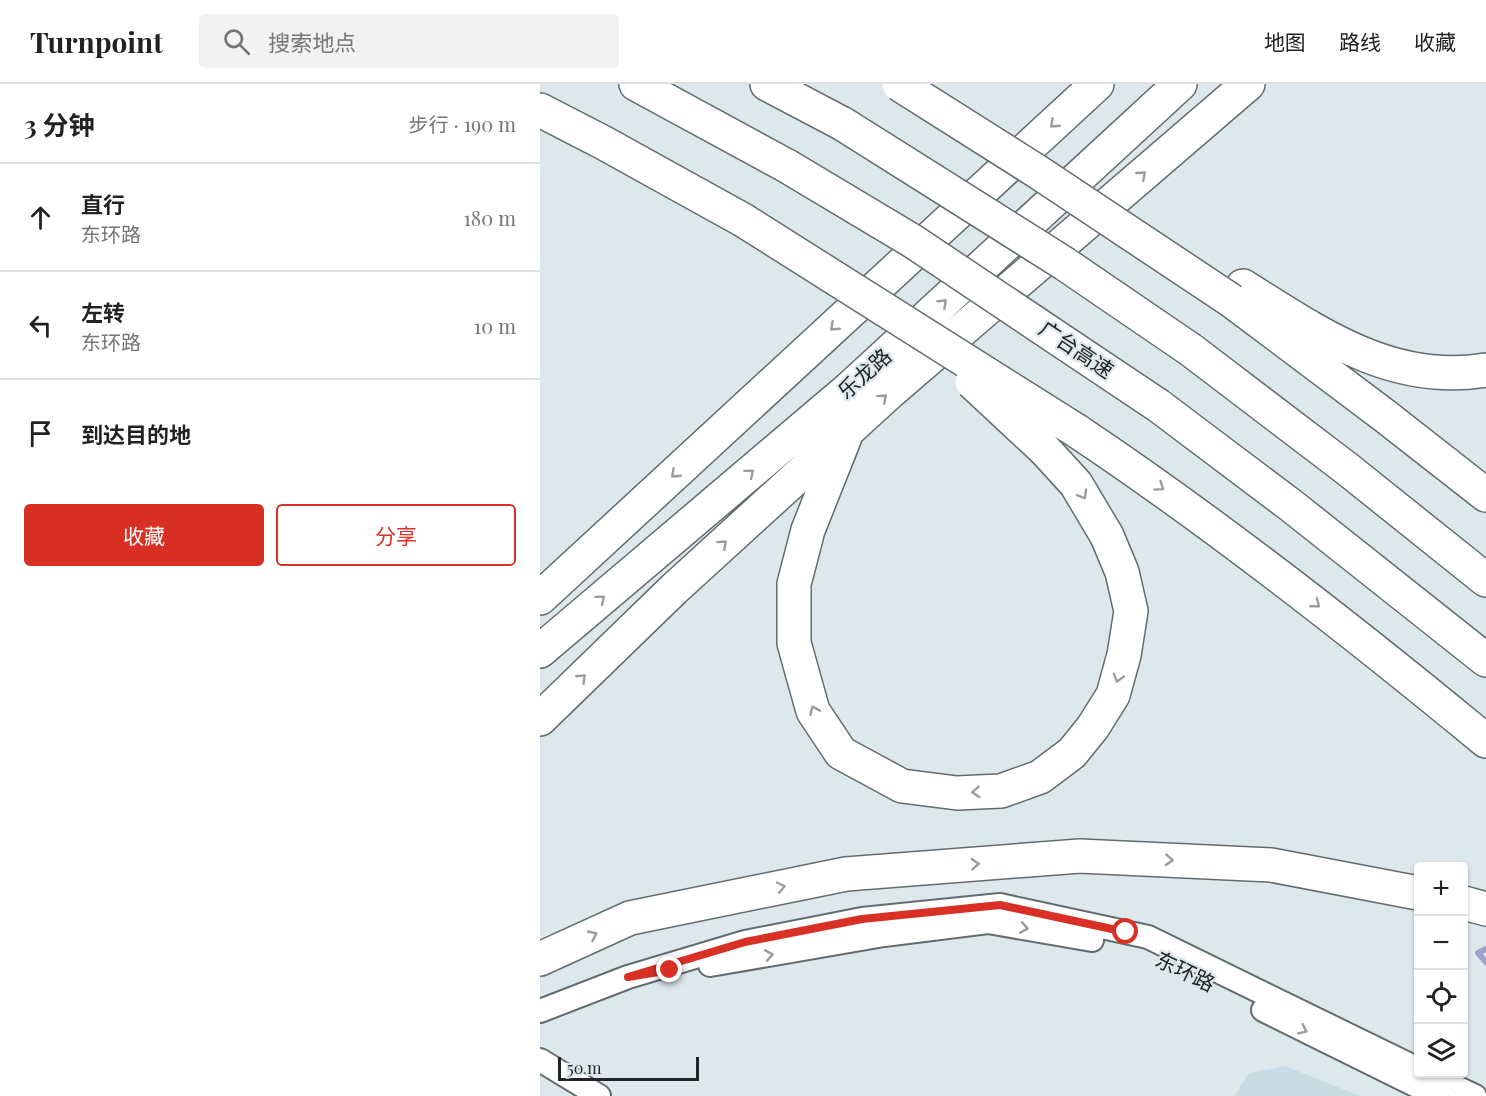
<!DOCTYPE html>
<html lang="zh">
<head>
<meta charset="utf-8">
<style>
	:root { --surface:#fff; --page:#f2f2f2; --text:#222; --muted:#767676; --line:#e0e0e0; --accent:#d93025 }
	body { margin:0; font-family:"Playfair Display","Noto Sans SC",serif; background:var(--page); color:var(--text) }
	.controls { position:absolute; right:18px; bottom:18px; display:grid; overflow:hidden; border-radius:6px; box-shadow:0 2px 4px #0004 }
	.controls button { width:54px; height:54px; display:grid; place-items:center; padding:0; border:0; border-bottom:2px solid var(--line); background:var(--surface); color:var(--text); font:30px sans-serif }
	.scale { position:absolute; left:18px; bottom:15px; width:141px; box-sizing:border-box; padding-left:6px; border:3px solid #202425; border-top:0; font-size:16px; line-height:21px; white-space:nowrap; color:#202425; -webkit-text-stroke:4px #dde8ec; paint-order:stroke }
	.stop { position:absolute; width:18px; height:18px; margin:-14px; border:4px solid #d93025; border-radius:50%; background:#fff }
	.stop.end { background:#d93025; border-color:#fff; box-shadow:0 2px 6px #0008 }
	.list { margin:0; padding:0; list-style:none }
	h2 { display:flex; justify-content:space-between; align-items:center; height:78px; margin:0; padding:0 24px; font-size:26px }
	h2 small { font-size:20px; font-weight:400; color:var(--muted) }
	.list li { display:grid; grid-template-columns:39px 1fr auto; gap:18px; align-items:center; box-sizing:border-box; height:108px; padding:0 24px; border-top:2px solid var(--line) }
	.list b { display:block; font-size:22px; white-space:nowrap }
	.list p { margin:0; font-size:20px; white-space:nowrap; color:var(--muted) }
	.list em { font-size:20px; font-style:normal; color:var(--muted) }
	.actions { display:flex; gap:12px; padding:18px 24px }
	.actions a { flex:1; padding:14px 0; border:2px solid var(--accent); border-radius:6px; text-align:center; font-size:21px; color:var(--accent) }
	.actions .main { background:var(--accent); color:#fff }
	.icon { flex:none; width:33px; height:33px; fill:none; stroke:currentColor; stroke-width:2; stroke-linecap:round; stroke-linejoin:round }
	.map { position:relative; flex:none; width:946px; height:1012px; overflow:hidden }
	header { display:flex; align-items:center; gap:36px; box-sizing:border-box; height:84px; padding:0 30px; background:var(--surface); border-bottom:2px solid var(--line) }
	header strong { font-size:28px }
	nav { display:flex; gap:33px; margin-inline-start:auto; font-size:21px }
	.search { width:420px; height:54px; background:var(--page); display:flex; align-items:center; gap:15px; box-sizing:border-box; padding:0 21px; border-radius:6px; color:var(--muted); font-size:22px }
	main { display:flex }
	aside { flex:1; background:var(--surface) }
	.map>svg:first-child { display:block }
</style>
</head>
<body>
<header>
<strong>Turnpoint</strong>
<div class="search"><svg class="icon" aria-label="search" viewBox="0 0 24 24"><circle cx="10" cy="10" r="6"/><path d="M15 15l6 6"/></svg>搜索地点</div>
<nav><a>地图</a><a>路线</a><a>收藏</a></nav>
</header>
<main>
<aside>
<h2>3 分钟<small>步行 · 190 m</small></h2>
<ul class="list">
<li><svg class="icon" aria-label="ahead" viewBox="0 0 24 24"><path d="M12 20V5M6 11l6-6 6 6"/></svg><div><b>直行</b><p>东环路</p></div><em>180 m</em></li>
<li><svg class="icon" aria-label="left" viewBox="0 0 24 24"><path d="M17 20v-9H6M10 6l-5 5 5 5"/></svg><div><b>左转</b><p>东环路</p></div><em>10 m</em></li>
<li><svg class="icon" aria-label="arrive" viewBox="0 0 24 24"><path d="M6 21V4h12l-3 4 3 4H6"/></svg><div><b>到达目的地</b></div></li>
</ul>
<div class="actions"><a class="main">收藏</a><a>分享</a></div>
</aside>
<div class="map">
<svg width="946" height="1012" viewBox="0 0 946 1012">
	<rect width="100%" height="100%" fill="#dde8ec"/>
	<path fill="#c9dce3" d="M745,982l75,30h-126l15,-23z"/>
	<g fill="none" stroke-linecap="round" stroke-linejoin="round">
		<path stroke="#9fa1ca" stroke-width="6" d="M946,865l-8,4 8,9"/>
		<defs>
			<path id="minor" d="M170,881l174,-30 104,-13 104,18
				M723,926l174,86
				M0,927l88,-34 117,-35 117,-23 138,-14 148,32 270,132
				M0,976l59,36
				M888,990l47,22"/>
			<path id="highway" d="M96,0l151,82
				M227,0l76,40
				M0,26l64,33 139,77
				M703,202c75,47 149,100 243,84
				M692,217l153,115 101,79
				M651,266l155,118 140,112
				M619,322l134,101 193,153
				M537,347c142,95 277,201 409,310
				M305,353l-37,93 -14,54v59l19,68 28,42 61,33 55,7 44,-2 39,-14 32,-24 21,-26 20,-32 11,-40 7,-44 -9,-39 -15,-36 -31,-52 -31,-34
				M0,514l557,-514
				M0,567l310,-263 330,-304
				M0,635l134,-130 216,-197 358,-308
				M924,819l22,6
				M0,875l90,-41 216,-44 234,-18 191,9 147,28"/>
		</defs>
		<use href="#minor" stroke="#626c6f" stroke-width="26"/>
		<use href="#highway" stroke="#626c6f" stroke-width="36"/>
		<use href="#minor" stroke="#fff" stroke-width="22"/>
		<use href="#highway" stroke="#fff" stroke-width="33"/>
		<defs>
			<path id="highway-bridge" d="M359,0l139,88 194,129
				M303,40l222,140 126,86
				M247,82l127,76 245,164
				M203,136l334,211
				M432,298l73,68"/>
		</defs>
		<use href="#highway-bridge" stroke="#626c6f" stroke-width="36" stroke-linecap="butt"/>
		<use href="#highway-bridge" stroke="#fff" stroke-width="33"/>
	</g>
	<defs><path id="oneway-chevron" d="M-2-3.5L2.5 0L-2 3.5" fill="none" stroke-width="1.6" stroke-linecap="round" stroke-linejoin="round" transform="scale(1.5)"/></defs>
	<g stroke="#9b9c9d">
		<use href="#oneway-chevron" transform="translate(514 40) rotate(137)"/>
		<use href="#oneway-chevron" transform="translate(602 91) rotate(-41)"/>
		<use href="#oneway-chevron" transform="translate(403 219) rotate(-43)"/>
		<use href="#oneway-chevron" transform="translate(294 243) rotate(137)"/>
		<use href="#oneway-chevron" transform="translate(343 314) rotate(-42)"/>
		<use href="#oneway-chevron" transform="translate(210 389) rotate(-40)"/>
		<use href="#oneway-chevron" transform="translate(135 390) rotate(137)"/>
		<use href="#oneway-chevron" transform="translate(620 403) rotate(35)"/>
		<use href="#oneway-chevron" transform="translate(543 411) rotate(60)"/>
		<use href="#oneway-chevron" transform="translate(183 460) rotate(-42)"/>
		<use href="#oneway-chevron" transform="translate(61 515) rotate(-40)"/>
		<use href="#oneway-chevron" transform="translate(776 520) rotate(38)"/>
		<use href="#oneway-chevron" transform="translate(42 594) rotate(-44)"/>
		<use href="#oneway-chevron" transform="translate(578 594) rotate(106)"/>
		<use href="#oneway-chevron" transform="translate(274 626) rotate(-114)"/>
		<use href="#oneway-chevron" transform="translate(436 708) rotate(177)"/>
		<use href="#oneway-chevron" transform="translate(629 776) rotate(3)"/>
		<use href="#oneway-chevron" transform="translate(435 780) rotate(-4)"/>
		<use href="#oneway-chevron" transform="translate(241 803) rotate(-12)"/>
		<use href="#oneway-chevron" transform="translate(484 844) rotate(10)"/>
		<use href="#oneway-chevron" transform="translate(53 851) rotate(-25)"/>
		<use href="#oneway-chevron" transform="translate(229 871) rotate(-10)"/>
		<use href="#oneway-chevron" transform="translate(763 946) rotate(26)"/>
	</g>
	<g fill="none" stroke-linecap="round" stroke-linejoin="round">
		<path stroke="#d93025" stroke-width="8" d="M130,886l-42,7 117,-35 117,-23 138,-14 126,27"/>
	</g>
	<g text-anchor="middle" stroke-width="4.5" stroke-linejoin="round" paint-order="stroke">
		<g font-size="21" fill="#202425" stroke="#dde8ec">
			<text transform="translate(536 266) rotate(34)" y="7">广台高速</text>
			<text transform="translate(325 290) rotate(-42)" y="7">乐龙路</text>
			<text transform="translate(645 888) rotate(26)" y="7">东环路</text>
		</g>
	</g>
</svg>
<div class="controls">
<button>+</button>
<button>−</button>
<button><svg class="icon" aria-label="locate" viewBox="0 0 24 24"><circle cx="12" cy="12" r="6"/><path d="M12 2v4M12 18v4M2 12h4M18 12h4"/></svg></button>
<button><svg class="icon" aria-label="layers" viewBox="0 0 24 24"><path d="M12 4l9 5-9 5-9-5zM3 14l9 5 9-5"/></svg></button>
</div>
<div class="scale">50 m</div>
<div class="stop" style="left:586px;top:848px"></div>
<div class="stop end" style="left:130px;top:886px"></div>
</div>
</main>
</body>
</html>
